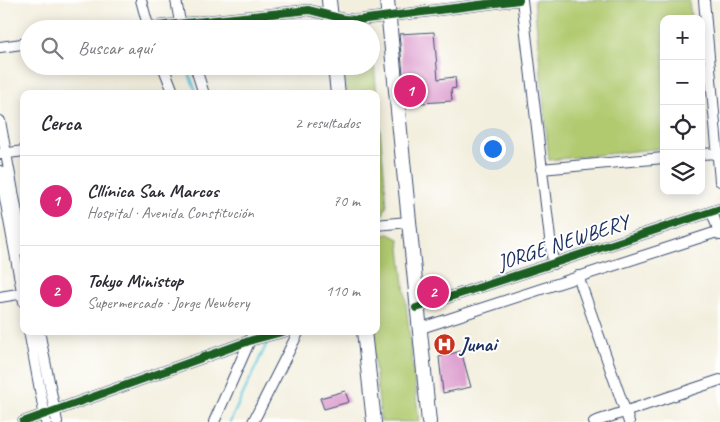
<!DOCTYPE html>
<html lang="es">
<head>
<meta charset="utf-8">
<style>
	:root { --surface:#fff; --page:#f7f7f7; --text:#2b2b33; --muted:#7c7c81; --line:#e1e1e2; --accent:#db2777 }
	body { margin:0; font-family:Caveat,sans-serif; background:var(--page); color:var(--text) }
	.controls { position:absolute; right:15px; top:15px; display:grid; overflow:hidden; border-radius:10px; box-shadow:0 2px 12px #0003 }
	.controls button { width:45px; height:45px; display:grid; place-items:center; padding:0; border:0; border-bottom:1px solid var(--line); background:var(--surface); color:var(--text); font:25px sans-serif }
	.you { position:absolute; left:492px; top:148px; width:18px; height:18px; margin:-12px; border:4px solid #fff; border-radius:50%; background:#1a73e8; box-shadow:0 0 0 8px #1a73e833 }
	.badge { display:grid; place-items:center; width:32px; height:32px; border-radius:50%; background:var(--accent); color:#fff; font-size:16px; font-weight:700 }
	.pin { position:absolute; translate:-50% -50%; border:2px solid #fff; box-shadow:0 1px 5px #0006 }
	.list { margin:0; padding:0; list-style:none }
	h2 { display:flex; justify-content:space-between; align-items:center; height:65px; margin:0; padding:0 20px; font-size:21px }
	h2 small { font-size:16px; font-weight:400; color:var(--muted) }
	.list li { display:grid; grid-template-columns:32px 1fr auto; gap:15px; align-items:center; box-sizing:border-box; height:90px; padding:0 20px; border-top:1px solid var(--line) }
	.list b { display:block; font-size:19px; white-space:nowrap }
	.list p { margin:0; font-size:16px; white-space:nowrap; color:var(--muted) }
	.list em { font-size:16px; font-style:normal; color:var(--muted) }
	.icon { flex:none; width:28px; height:28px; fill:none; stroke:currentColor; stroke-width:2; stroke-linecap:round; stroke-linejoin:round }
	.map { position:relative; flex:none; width:720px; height:422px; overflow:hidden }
	.search { position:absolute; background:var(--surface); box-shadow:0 2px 12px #0003; left:20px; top:20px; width:360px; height:55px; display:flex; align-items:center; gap:12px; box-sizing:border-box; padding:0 18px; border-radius:28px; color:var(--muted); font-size:19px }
	.panel { position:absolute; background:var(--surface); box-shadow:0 2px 12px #0003; left:20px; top:90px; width:360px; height:245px; border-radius:10px }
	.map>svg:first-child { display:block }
</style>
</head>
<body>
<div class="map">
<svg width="720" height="422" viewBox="0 0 720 422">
	<rect width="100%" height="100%" fill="#fff"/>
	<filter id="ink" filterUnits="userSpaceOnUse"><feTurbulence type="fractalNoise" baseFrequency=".02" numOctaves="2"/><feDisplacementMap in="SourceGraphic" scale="10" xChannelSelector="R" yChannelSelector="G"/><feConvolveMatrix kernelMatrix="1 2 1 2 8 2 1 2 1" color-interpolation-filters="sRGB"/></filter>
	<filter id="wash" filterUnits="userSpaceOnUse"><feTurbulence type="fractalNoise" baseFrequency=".0096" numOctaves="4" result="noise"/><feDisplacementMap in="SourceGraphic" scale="20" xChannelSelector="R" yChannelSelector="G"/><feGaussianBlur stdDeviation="1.12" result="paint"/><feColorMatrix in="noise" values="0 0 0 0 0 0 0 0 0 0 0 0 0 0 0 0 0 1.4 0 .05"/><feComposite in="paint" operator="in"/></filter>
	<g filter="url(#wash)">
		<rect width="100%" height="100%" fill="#f3efde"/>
		<path fill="#b1ca6f" stroke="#667c66" d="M534,0h155l2,19h-27v129l-115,12z
			M371,31l16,174 -4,9 -7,1v-121h-29l-3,-28h27z
			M389,234l10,5 20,183h-38l-10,-91h5v-95z"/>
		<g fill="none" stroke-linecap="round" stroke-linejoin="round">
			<path stroke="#60c7dd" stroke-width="2.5" d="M186,66l11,28
				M230,422l37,-79"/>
		</g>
		<g id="blocks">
			<path fill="#d993c9" d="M434,32l4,47 17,-2 1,11 -5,1 1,12 -46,3 -7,-70z
				M461,351l10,36 -28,6 -4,-36z
				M345,391l4,11 -25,7 -4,-11z"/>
		</g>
	</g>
	<g filter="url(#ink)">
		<use href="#blocks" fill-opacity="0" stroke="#3b4c71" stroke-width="1"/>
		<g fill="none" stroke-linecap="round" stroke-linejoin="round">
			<defs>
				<path id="minor" d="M141,0l8,29
					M176,0l5,28
					M522,0l31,264
					M704,0l16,181
					M129,29l180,-19 35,9 14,1 161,-20
					M0,47l29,-4
					M163,66l11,28
					M195,66l9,28
					M0,121l24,130
					M1,154l23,-3
					M701,154l17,-1
					M541,169l123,-11
					M0,171l24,131
					M712,212l8,23
					M376,225l32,-3
					M578,276l51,146
					M0,297l24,-4
					M416,308l304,-99
					M418,329l302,-98
					M29,331l17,91
					M39,331l18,91
					M23,422l229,-82 34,-9
					M214,422l40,-91
					M253,422l46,-91
					M594,422l126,-42"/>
				<path id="secondary" d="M329,0l3,29
					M387,0l42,422
					M335,66l3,28
					M364,331l10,91"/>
			</defs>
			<use href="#minor" stroke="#3b4c71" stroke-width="12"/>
			<use href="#secondary" stroke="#3b4c71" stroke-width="16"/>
			<use href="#minor" stroke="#fff" stroke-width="10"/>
			<use href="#secondary" stroke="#fff" stroke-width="14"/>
			<defs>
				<path id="cycleway" d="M129,29l180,-19 35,9 14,1 161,-20
					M416,308l304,-99
					M23,422l229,-82 34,-9"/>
			</defs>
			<use href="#cycleway" stroke="#fff" stroke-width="11"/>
			<use href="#cycleway" stroke="#1b5e20" stroke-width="8"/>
		</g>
	</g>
	<defs>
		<symbol id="hospital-disc" viewBox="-11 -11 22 22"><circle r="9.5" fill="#c8321e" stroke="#fff"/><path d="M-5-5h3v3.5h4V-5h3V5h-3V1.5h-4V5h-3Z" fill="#fff"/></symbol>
	</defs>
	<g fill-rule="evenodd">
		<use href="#hospital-disc" x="432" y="332" width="25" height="25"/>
	</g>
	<g text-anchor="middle" stroke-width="4" stroke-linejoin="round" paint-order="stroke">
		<g font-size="21" fill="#1b2f5e" stroke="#fff">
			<text transform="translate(563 242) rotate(-18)" y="7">JORGE NEWBERY</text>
		</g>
		<g font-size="21" font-weight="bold" fill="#1b2f5e" stroke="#fff" text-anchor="start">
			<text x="460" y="351">Junai</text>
		</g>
	</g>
</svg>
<div class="controls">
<button>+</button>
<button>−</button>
<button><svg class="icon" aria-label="locate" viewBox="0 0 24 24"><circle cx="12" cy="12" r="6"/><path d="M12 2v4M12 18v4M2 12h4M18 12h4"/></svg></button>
<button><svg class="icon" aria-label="layers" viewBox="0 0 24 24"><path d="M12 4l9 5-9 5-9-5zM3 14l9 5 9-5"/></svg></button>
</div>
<div class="you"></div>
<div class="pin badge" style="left:410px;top:91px">1</div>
<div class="pin badge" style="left:433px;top:292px">2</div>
<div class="search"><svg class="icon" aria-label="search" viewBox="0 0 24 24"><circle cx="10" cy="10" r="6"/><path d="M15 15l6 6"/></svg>Buscar aquí</div>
<section class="panel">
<h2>Cerca<small>2 resultados</small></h2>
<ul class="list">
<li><span class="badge">1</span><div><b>Cllínica San Marcos</b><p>Hospital · Avenida Constitución</p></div><em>70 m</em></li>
<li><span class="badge">2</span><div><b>Tokyo Ministop</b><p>Supermercado · Jorge Newbery</p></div><em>110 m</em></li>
</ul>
</section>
</div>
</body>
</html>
